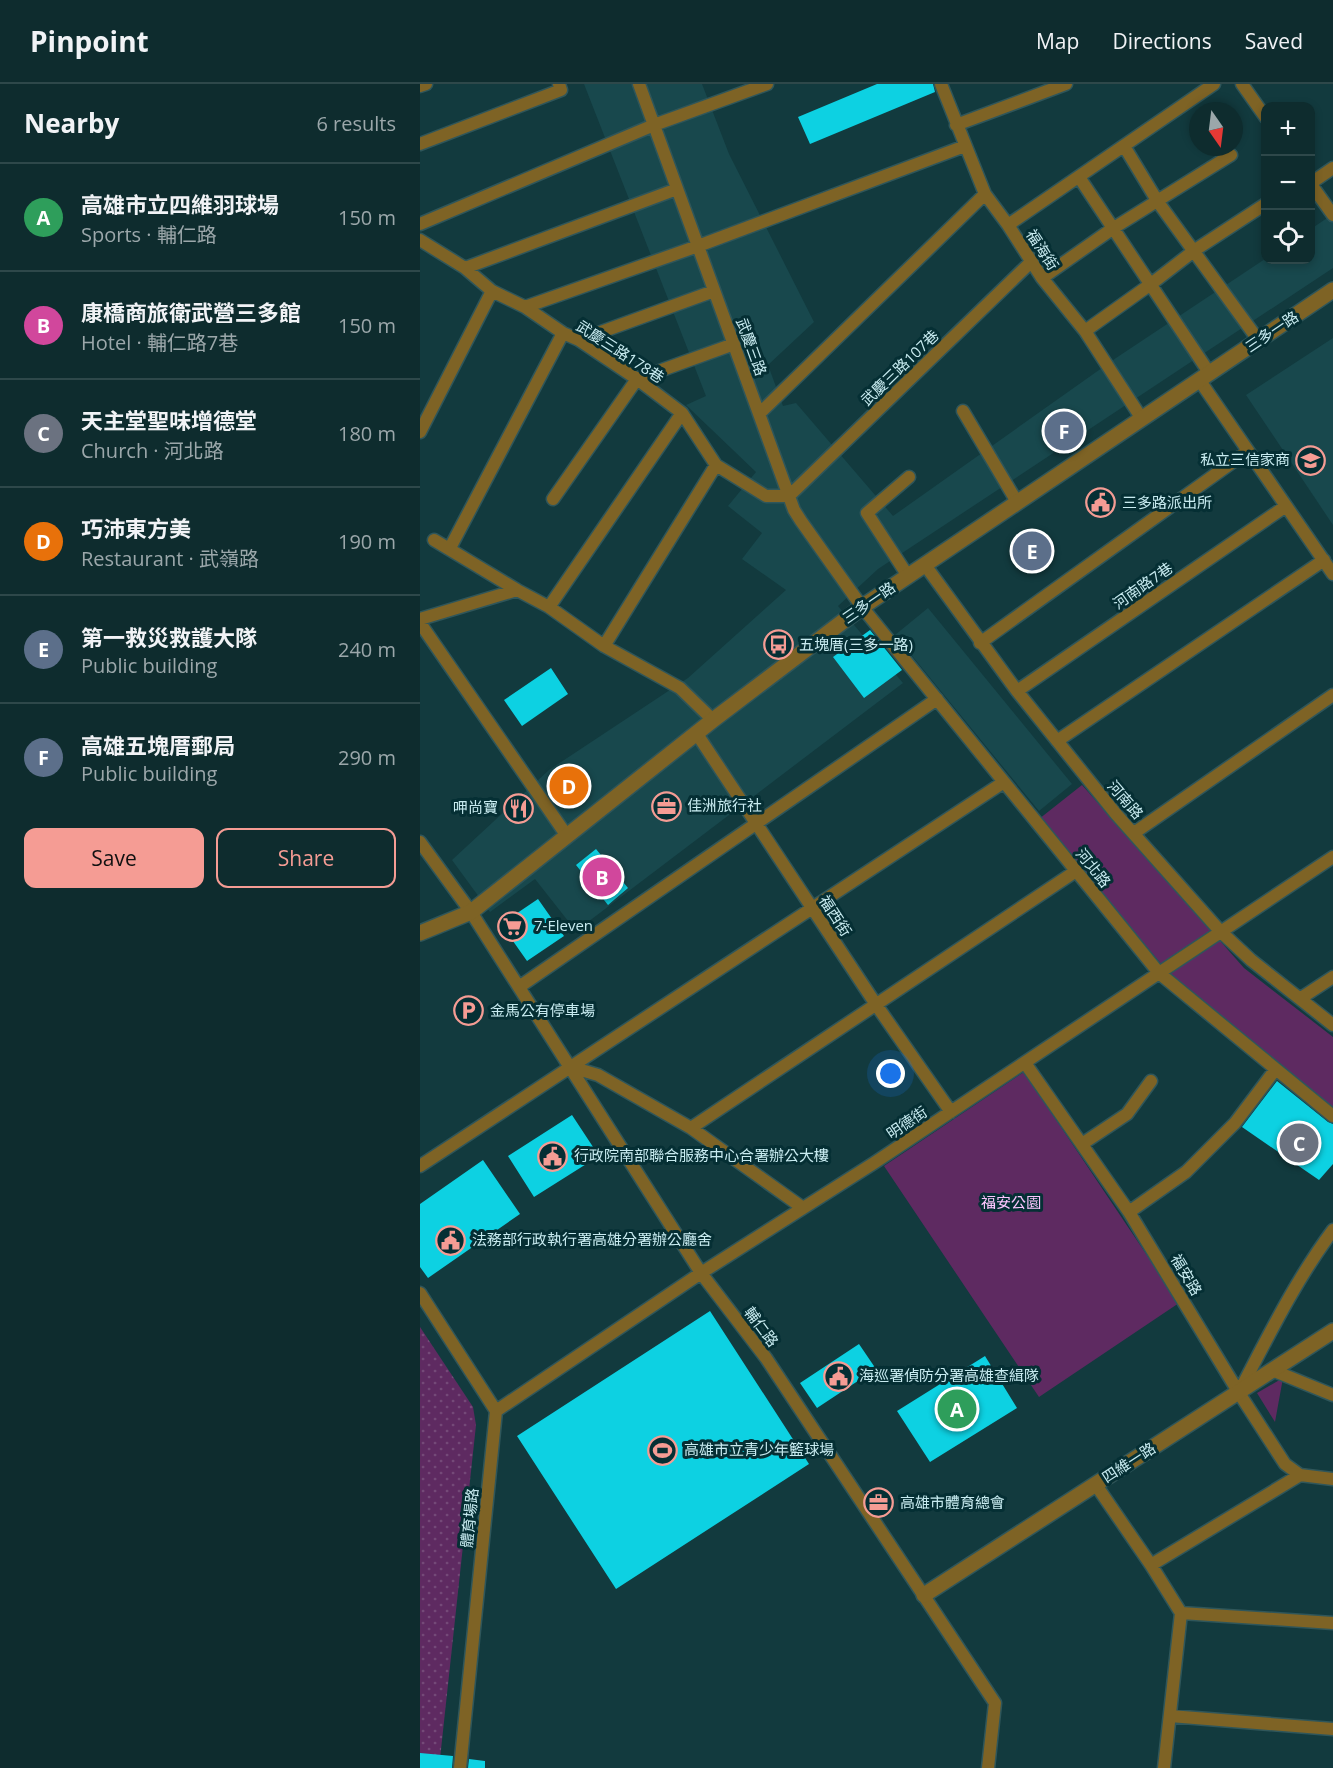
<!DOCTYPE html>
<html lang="en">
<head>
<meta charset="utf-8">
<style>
	:root { --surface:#0e2c2e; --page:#173436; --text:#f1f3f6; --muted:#9ba7aa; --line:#2e484a; --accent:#f59c94 }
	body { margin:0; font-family:"Open Sans","Noto Sans TC",sans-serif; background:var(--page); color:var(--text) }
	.controls { position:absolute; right:18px; top:18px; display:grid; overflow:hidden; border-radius:12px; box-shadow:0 3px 9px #0003 }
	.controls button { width:54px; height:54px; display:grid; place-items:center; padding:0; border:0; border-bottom:2px solid var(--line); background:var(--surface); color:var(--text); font:30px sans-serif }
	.compass { position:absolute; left:769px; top:18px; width:54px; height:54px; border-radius:50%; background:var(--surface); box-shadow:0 3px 9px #0003; rotate:166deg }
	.you { position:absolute; left:471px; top:990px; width:21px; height:21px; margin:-15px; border:4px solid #fff; border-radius:50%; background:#1a73e8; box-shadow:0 0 0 9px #1a73e833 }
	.badge { display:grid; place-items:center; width:39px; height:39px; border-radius:50%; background:var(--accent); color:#fff; font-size:20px; font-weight:700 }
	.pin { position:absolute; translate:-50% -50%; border:3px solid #fff; box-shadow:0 2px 6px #0006 }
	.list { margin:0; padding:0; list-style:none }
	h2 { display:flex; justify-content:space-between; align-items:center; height:78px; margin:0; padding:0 24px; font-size:26px }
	h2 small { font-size:20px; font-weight:400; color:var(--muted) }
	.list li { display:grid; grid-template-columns:39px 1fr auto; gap:18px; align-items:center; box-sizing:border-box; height:108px; padding:0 24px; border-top:2px solid var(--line) }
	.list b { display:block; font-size:22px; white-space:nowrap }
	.list p { margin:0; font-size:20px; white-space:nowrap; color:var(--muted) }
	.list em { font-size:20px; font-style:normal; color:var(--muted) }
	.actions { display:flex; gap:12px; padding:18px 24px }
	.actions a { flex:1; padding:14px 0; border:2px solid var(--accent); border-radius:12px; text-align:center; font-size:21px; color:var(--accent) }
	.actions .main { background:var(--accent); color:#111 }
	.icon { flex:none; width:33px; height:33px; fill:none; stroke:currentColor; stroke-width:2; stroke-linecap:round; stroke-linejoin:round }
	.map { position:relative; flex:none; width:913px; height:1684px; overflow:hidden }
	header { display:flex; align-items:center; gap:36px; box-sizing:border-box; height:84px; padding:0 30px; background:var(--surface); border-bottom:2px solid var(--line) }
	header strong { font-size:28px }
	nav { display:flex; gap:33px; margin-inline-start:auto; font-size:21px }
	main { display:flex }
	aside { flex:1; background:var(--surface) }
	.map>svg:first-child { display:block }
</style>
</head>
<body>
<header>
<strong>Pinpoint</strong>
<nav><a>Map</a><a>Directions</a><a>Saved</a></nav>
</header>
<main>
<aside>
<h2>Nearby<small>6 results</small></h2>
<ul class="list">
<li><span class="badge" style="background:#2e9e5b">A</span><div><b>高雄市立四維羽球場</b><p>Sports · 輔仁路</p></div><em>150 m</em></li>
<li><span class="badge" style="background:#d1479c">B</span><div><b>康橋商旅衛武營三多館</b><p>Hotel · 輔仁路7巷</p></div><em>150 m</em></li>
<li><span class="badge" style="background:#6b7280">C</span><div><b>天主堂聖味增德堂</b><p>Church · 河北路</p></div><em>180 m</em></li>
<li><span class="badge" style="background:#e8710a">D</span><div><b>巧沛東方美</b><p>Restaurant · 武嶺路</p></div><em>190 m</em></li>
<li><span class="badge" style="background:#5c6f8a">E</span><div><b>第一救災救護大隊</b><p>Public building</p></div><em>240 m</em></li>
<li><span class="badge" style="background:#5c6f8a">F</span><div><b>高雄五塊厝郵局</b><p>Public building</p></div><em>290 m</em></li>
</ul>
<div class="actions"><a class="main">Save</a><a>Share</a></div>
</aside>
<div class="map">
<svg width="913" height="1684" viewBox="0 0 913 1684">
	<defs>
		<pattern id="grass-dots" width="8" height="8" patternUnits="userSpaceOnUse" patternTransform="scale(1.5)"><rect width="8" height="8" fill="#5e2a61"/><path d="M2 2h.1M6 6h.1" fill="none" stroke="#744978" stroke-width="1.8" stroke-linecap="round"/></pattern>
	</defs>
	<rect width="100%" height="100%" fill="#123a3e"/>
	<path fill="#18484d" d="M164,0h118l27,70 85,168 -46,43 15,41 13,-3 97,113 223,-158 149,-99 45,1 1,-31 22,-15v54l-455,301 -40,37 65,77 -327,248 -41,-52 -45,33 -38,-52 97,-90 139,-92 98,-88 -44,-31 20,-26 -34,-27 28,-34 -70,-67 20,-9z
		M913,254v187l-87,-130z
		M508,524l144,176 -33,27 -144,-176z"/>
	<path fill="url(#grass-dots)" d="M0,1243l53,80 3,18 -37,343h-19z"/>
	<path fill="#5e2a61" d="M662,701l162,183 89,69v71l-96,-76 -69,-60 -129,-153z
		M604,988l155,231 -140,94 -155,-231z
		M863,1294l-8,44 -18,-29z"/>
	<path fill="#0dd1e2" d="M457,0h56l2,8 -125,52 -12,-27z
		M450,546l32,40 -38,28 -31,-41z
		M131,584l17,26 -46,32 -18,-26z
		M176,765l32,39 -20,17 -32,-40z
		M118,815l26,37 -37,25 -26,-37z
		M857,997l51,41 5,2v40l-14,16 -77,-53z
		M152,1031l27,41 -65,41 -26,-41z
		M63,1076l37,54 -92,64 -8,-11v-63z
		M290,1227l99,153 -193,125 -99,-153z
		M439,1260l17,25 -59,39 -17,-25z
		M565,1272l32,52 -87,54 -33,-51z
		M0,1669l33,3 -1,12h-32z
		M49,1675l16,2v7h-17z"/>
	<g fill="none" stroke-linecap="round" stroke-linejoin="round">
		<defs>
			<path id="minor" d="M219,0l155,426 7,11 61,86 297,366 174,143
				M521,0l44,110 23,31 34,53 43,53 57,88
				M822,0l24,34
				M0,2l6,-2
				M536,41l110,-41
				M0,60l141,-54 -2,-6
				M704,62l34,56 101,139
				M659,93l131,197
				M890,99l23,32
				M891,99l22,-15
				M0,140l234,-99 113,-41
				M588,141l206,-141
				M0,156l45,28 27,23 33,16 38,26 16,7 58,39 45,34 34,52 50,31h23l243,-235
				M45,184l212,-79
				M622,194l70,-49 119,-74
				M105,223l173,-61 267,-100
				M665,247l66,-47 44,-34 69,-45
				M159,256l135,-49
				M780,297l133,193
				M543,327l54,91
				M339,330l226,-220
				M0,348l72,-141
				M133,415l84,-120 97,-35
				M14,456l83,50 32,17 55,39 76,42 33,32
				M30,464l113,-215
				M505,481l92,126 99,123 104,117 31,29 82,65
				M488,492l-41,-63 42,-36
				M129,523l133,-194
				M0,535l97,-29
				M0,539l147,213
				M560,559l268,-192
				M184,562l112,-181
				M597,607l269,-185
				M277,650l180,272 74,106
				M637,657l267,-181
				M714,749l199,-138
				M0,758l51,70 230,361 65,85 229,345 -7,65
				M99,903l418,-288
				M881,914l32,-21
				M605,979l104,149 110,181 46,71 15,11 33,4
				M151,983l27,8 93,53 112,80
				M271,1044l385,-257
				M662,1060l45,-30 24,-33
				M0,1082l584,-384
				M709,1128l57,-40 49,-49 40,-53
				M0,1209l76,118 -36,357
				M852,1286l61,25
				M819,1308c29,-55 56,-111 94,-162
				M76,1327l205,-138 173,-110 459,-306
				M676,1401l55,80 30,48 -17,155
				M731,1481l149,-90
				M761,1529l152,10
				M750,1632l163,13"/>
			<path id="tertiary" d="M0,849l51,-21 242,-192 149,-113 471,-317
				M504,1511l409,-264"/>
		</defs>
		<use href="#minor" stroke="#2f565a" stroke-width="15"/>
		<use href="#tertiary" stroke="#2f565a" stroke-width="18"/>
		<use href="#minor" stroke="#7e6325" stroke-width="12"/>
		<use href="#tertiary" stroke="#7e6325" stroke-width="15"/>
	</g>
	<defs>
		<symbol id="school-ring" viewBox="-11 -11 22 22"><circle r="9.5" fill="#052f34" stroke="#f59c94" stroke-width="1.5"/><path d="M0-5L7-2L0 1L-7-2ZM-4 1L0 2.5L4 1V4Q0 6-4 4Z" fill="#f59c94"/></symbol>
		<symbol id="civic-ring" viewBox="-11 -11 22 22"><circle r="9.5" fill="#052f34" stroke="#f59c94" stroke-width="1.5"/><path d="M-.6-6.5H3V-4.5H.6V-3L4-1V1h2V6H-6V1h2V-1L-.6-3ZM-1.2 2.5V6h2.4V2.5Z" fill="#f59c94"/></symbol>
		<symbol id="bus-ring" viewBox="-11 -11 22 22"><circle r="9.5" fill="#052f34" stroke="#f59c94" stroke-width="1.5"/><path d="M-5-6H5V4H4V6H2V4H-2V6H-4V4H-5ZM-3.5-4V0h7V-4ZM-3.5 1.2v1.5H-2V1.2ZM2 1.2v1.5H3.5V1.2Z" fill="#f59c94"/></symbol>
		<symbol id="office-ring" viewBox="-11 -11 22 22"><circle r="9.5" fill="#052f34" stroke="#f59c94" stroke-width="1.5"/><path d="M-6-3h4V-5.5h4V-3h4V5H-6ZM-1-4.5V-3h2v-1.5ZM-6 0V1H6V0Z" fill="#f59c94"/></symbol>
		<symbol id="restaurant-ring" viewBox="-11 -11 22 22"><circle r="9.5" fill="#052f34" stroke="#f59c94" stroke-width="1.5"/><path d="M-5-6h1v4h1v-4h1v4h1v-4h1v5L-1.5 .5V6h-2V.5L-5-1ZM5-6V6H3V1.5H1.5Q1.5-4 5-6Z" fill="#f59c94"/></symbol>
		<symbol id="supermarket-ring" viewBox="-11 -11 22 22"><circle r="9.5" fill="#052f34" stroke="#f59c94" stroke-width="1.5"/><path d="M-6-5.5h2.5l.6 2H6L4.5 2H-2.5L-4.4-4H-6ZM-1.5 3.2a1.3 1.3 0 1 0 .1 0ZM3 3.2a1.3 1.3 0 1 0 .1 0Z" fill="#f59c94"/></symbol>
		<symbol id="parking-ring" viewBox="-11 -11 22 22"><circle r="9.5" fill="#052f34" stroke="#f59c94" stroke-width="1.5"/><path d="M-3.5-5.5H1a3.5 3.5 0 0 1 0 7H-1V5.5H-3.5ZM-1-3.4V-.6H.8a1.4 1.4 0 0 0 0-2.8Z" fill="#f59c94"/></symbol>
		<symbol id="stadium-ring" viewBox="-11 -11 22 22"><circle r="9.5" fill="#052f34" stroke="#f59c94" stroke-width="1.5"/><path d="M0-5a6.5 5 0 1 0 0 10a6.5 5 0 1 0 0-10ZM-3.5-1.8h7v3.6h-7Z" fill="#f59c94"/></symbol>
	</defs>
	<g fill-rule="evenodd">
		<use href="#school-ring" x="874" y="360" width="33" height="33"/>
		<use href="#civic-ring" x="664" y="402" width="33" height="33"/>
		<use href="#bus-ring" x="342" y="544" width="33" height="33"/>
		<use href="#office-ring" x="230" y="706" width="33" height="33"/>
		<use href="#restaurant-ring" x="82" y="708" width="33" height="33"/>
		<use href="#supermarket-ring" x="76" y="826" width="33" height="33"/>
		<use href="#parking-ring" x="32" y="910" width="33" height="33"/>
		<use href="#civic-ring" x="116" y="1056" width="33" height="33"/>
		<use href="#civic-ring" x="14" y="1140" width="33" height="33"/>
		<use href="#civic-ring" x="402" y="1276" width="33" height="33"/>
		<use href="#stadium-ring" x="226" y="1350" width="33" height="33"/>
		<use href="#office-ring" x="442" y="1402" width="33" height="33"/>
	</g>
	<g text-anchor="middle" stroke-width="6" stroke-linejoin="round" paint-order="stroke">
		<g font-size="15" fill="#c8ebf0" stroke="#052f34">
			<text transform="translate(622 166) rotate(57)" y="5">福海街</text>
			<text transform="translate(852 248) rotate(-34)" y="5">三多一路</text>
			<text transform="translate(331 263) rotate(70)" y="5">武慶三路</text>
			<text transform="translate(200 268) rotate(33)" y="5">武慶三路178巷</text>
			<text transform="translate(480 284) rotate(-44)" y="5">武慶三路107巷</text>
			<text transform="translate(723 502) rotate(-35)" y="5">河南路7巷</text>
			<text transform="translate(449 519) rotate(-35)" y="5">三多一路</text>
			<text transform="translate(705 716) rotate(49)" y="5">河南路</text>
			<text transform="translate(673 784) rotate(51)" y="5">河北路</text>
			<text transform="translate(415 832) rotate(57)" y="5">福西街</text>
			<text transform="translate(487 1039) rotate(-34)" y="5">明德街</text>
			<text transform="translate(766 1191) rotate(59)" y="5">福安路</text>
			<text transform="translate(341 1243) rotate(53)" y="5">輔仁路</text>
			<text transform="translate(709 1379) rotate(-33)" y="5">四維一路</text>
			<text transform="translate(50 1434) rotate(-84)" y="5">體育場路</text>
		</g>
		<g font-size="15" fill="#c8ebf0" stroke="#052f34" text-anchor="start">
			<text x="870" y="381" text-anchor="end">私立三信家商</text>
			<text x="702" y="424">三多路派出所</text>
			<text x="379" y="566">五塊厝(三多一路)</text>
			<text x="267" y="727">佳洲旅行社</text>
			<text x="78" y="729" text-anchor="end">呷尚寶</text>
			<text x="114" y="847">7-Eleven</text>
			<text x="70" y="932">金馬公有停車場</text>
			<text x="154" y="1077">行政院南部聯合服務中心合署辦公大樓</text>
			<text x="52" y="1161">法務部行政執行署高雄分署辦公廳舍</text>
			<text x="439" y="1297">海巡署偵防分署高雄查緝隊</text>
			<text x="264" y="1371">高雄市立青少年籃球場</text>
			<text x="480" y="1424">高雄市體育總會</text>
		</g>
		<g font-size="15" fill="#fcc5fe" stroke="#052f34">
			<text x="591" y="1124">福安公園</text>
		</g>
	</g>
</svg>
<div class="controls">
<button>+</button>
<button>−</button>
<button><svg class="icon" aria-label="locate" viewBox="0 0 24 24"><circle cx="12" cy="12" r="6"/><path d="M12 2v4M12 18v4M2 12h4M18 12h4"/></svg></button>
</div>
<svg class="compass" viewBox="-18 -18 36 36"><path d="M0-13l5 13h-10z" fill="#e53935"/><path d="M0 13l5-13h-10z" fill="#9ba7aa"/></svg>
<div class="you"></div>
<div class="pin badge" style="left:537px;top:1325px;background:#2e9e5b">A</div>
<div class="pin badge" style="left:182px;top:793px;background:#d1479c">B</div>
<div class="pin badge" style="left:879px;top:1059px;background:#6b7280">C</div>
<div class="pin badge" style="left:149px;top:702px;background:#e8710a">D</div>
<div class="pin badge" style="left:612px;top:467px;background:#5c6f8a">E</div>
<div class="pin badge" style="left:644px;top:347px;background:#5c6f8a">F</div>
</div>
</main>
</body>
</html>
